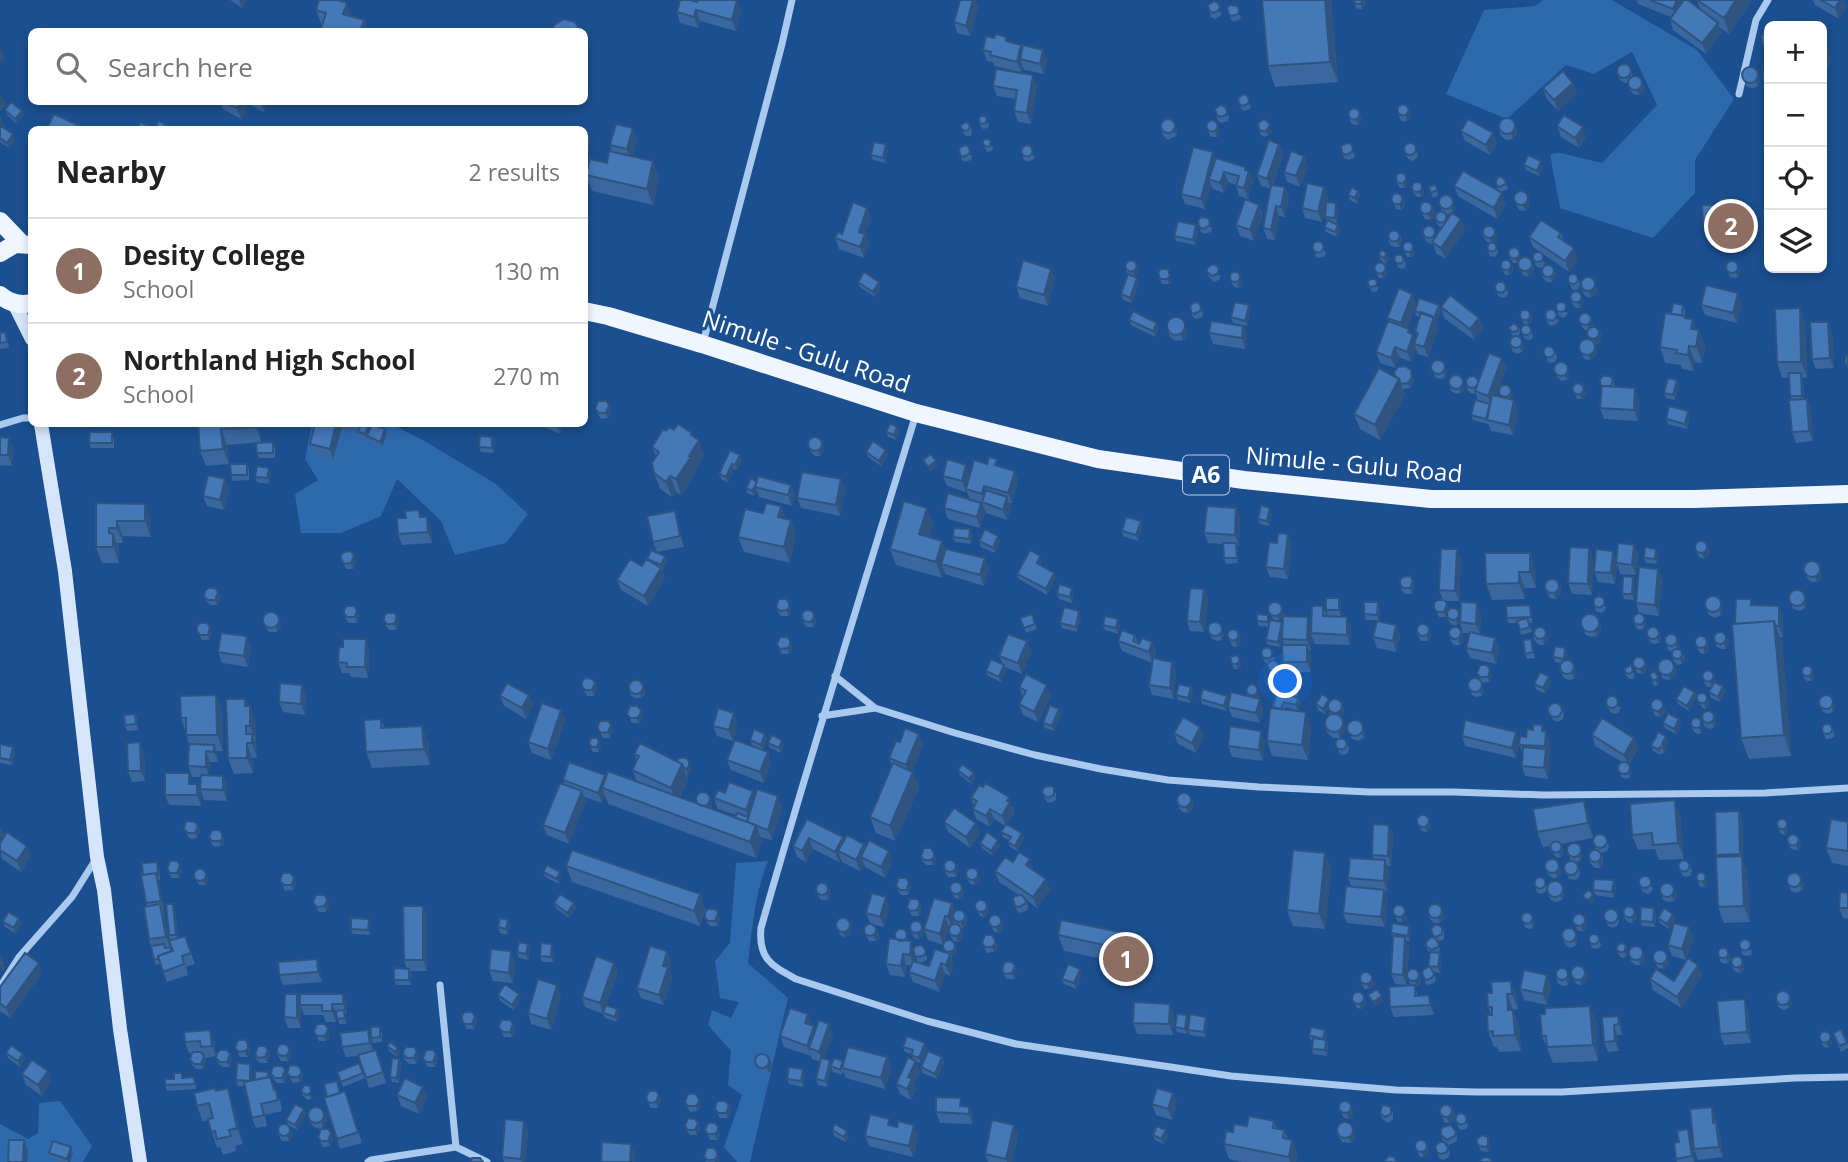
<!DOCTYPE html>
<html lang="en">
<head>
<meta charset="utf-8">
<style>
	:root { --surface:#fff; --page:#f2f2f2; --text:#222; --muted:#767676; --line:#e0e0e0; --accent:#857141 }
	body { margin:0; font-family:"Open Sans",sans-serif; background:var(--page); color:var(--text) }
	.controls { position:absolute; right:21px; top:21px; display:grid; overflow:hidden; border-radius:10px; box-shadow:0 4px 10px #0003 }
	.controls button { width:63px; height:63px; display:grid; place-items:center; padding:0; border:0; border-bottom:2px solid var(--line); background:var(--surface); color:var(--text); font:35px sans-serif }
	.you { position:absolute; left:1286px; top:682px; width:24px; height:24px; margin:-18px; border:5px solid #fff; border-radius:50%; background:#1a73e8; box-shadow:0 0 0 10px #1a73e833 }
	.badge { display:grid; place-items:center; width:46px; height:46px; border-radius:50%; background:var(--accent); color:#fff; font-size:23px; font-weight:700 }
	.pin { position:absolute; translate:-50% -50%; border:4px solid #fff; box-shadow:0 2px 7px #0006 }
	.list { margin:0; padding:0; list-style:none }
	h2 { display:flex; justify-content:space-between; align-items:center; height:91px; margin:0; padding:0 28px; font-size:30px }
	h2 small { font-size:23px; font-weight:400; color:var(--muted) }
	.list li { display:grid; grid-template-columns:46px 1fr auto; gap:21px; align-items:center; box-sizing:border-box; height:105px; padding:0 28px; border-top:2px solid var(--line) }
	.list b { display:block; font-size:26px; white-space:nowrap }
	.list p { margin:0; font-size:23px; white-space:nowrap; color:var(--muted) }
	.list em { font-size:23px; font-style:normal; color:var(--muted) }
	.icon { flex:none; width:38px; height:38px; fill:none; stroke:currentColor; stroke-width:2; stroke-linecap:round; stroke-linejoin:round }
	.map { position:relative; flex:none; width:1848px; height:1162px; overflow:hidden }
	.search { position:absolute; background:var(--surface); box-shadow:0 4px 10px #0003; left:28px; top:28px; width:560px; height:77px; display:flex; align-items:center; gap:18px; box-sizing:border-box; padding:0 24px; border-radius:10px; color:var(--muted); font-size:26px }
	.panel { position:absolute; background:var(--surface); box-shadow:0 4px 10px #0003; left:28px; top:126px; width:560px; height:301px; border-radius:10px }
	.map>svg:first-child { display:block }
</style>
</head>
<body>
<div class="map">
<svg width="1848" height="1162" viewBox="0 0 1848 1162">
	<rect width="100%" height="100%" fill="#1b4f8f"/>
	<path fill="#2e69ad" d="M1543,0h69l85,50 37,49 -39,61v33l-42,45 -93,-30 -10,-54 11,-1 41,10 55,-58 -25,-53 -38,22 -28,-9 -59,54 -61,-25 38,-84 51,-4z
		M312,424h80l36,19 68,41 32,30 -22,29 -51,12 -14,-34 -44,-42 -16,37 -40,17h-40l-6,-39 23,-14 -13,-21z
		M768,861c-13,33 -16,67 -20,102l40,35 -38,164h-13l-13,-15 18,-52 -14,-10 3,-34 -23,-26 4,-15 19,8 8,-16 -19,-4 -5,-37 15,-18 6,-80z
		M60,1101l32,45 -9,16h-83v-38l28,15 10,-6 1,-30z"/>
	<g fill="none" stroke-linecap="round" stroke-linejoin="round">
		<path stroke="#a9c9ee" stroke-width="7" d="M1739,94l17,-74 12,-20
			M703,343l79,-299 10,-44
			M916,414c-52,171 -106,342 -155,514 -3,31 11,38 35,51l131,42 89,23 215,32 165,14 80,2h86l233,-14 53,-1
			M0,425l23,-7h9
			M835,676l40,32 80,25 80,22 66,14 67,11 91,7 111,5h83l91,3 221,-2 83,-5
			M822,716l53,-8
			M440,985l16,162
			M0,987l19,-30 53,-60 24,-38
			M368,1162l3,-2 85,-13 31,15"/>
		<path stroke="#d6e6fa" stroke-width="14" d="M14,303l18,36
			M41,424l24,147 32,286 7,33 16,139 20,133"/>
		<path stroke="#f0f6ff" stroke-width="18" d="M0,221l21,22
			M0,253l15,-9 17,1
			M0,295c9,8 19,11 32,8
			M584,311l24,5 94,28 214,69 182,46 146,21 187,19h263l154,-5"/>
	</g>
	<path fill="#3a679d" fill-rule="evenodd" d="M230,0h17l-5,8z
		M737,0l4,10 -5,21 -36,-10 -2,7 -18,-5 -3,-11 20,-10z
		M960,0h15l3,7 -8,29 -13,-3 -3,-11z
		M1331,0l7,82 -63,5 -7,-21z
		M1353,0l13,3 -4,6h-3l-3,-1z
		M1636,0h52l12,10 -3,-10h55l-23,34 -10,-7 2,6 -15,21 -33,-24 -3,-11 1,-2 -33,-13z
		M1813,0h30l3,7 -7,12 -24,-14z
		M1208,5l14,8 -2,3 -5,3 -4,-2z
		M1227,8l14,8 -1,3 -6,3 -3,-2z
		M316,10l48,10 4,12h-48l2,-6z
		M1769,30v22l-4,-3 -2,-5z
		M1006,37l2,5 39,18 -3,14 -20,-4 -2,-5 -1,7 -27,-6 -1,-4 -6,-1 -4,-11 11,-12z
		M1630,67l3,9 9,5 2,6 -1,5 -4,3 -6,-1 -3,-4 -1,-7h-4l-5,-3 -2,-5z
		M1757,70l3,11 -2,5 -5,2 -6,-1 -5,-10z
		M1573,83l4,10 -19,18 -11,-12 -4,-11z
		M1037,85l-6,39 -13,-2 -4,-11 2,-12 -19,-3 -4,-10z
		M1238,98l13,7 -1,4 -6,2 -3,-2z
		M220,102h49l-5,10 -15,-8 -8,15 -18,-10z
		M1215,109l14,7 -1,5 -6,2 -4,-2z
		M5,110l19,6 -7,8 -10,-9z
		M1399,115l12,1 -4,5 -3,1 -4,-2z
		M0,116l4,10 -1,1 12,13 -6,8 -9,-6z
		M1349,118l13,1 -4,6h-3l-4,-2z
		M979,121l10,2 -1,5 -5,1 -3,-3z
		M970,125l2,5 -1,6h-5l-3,-3 -2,-5z
		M1557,126l29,12 -7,10 -18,-11z
		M633,128l4,11 -5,17 27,21 -6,28 -61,-14 -6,-16 21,-12 5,-11 -2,-7z
		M1160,128l17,3 -1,5 -8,4 -4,-3z
		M1516,128l1,6 -4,5 -7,1 -5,-4 -2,-6z
		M1208,130l12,1 -3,6h-4l-3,-1z
		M1259,130l13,1 -4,5 -4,1 -3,-2z
		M1461,131l32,2 4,10 -7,12 -25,-14z
		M983,144l10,2 -1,5 -5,1 -2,-3z
		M1279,144l4,10 -10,31 12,2 4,11 -4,19 -6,-1 -4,24 -8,-1 -4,-11 8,-39 -10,-3 -4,-11z
		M1341,146l14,8 -1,4 -6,2 -4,-2z
		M959,148l13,8 -1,4 -6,2 -3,-2z
		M1021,149l14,7 -2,4 -5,2 -4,-2z
		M888,150l-3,13 -12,-3 -2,-5z
		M1404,150l14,3 -1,5 -4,3 -5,-2z
		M1304,156l4,10 -8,21 -13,-5 -3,-10z
		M1215,159l30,8 2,4h2l4,11 -5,17 -9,-3 -3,-11 -8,-3 -4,11 -11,-4 -2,-4 -6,24 -20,-5 -4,-10z
		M1541,161l2,5 -4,10 -13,-6 -2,-5z
		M1396,180l11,2v4l-3,2h-4l-2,-3z
		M1505,180l3,9 -7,3 -3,-2 -2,-6z
		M1454,186l52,18 -9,15 -39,-23z
		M1324,187l4,10 -1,5 11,6 -1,15h-3l4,2 2,5 -3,7 -11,-5 -2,-5 3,-6 -2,-4 1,-11 -4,16 -17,-4 -3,-10z
		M1429,187h8l1,9 -5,2z
		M1412,188l12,2v4l-3,3h-4l-3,-3z
		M1358,191l2,5 -3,8 -7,-4 -2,-5z
		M1403,197l2,6 -1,4 -3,3 -5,-1 -5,-9z
		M1451,197l4,11 -2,5 12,17 -20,29 -9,-6 -3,-9h-3l-4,-3 -2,-5 13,-1 5,-8h-2l-3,-3 -2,-6 7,-6 -3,-10zM1445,213l2,2 5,-2 -4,6z
		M1737,199l3,7 8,11v21h-42l-3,-11 17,-22z
		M1514,200l16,2 -1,5 -4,4 -6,-1z
		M1259,205l4,10 -9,26 -14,-5 -4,-11z
		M1433,206l2,6 -1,5 -4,3 -5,-1 -5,-9z
		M867,208l4,11 -6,15 4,11 -5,13 -25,-9 -4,-11 7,-4z
		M1198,220l14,8 -1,4 -6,2 -4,-2z
		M1198,231l-3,14 -19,-4 -2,-5z
		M1482,233l15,3 -1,4 -2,2 4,9 -1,4 -3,2 -4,-1 -3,-9 2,-4 -2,-1 -3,-4z
		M1561,233l3,8 14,18 -9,13 -36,-25 -4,-10z
		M1401,238v5l-2,4h-5l-4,-2 -2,-6z
		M1313,245l13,7 -1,4 -6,2 -3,-1z
		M1403,248l12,3v4l-4,2h-4z
		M1508,254l13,3v2l11,4 2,5 -1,6 -5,3 -5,-2 -5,-10v-2h-5z
		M1379,255l10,4 -3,5 -5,-4z
		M1403,256l3,8 -1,4 -4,1 -3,-2 -4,-8z
		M1532,257l13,5 -1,3 12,8v5l-4,4h-5l-4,-4 -2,-5 2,-6 -3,1 -4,-2z
		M1511,263l2,5v4l-4,3h-4l-4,-9z
		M1726,268l13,1 1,5 -2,3 -4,1 -4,-1z
		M1374,269l13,2v5l-4,2h-4z
		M1126,270l13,1 -4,6 2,1 2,5 -7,20 -9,-3 -2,-6 7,-20z
		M1158,272l14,10 -3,2h-7z
		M1207,272l14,4 -2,4 -5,2 -5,-5z
		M1578,278l2,6 -1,4 -4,2 -3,-1 -5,-9z
		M1055,279l-7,27 -28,-8 -4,-11z
		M1230,279l12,2v4l-3,3 -5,-1z
		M1368,281l10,6v4l-6,1 -4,-8z
		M858,282l23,6 -6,9 -15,-10z
		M1495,286l13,5 -1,5 -4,2 -5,-2z
		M1580,286l17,2 -1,6 -5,4 -6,-2z
		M1412,294l4,10 -9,24 2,1 6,11 2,-4 -2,-4 5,-15 -4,-1 -1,-5h26l-5,12 2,4 -10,30 -10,-3 -2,-5 -5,13 -12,-5 -4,11 -15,-5 -4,-11 12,-31 -1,-3z
		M1570,299l14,2 -1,4 -3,3h-5z
		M1199,303l4,10 -1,4 -6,2 -3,-2 -2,-5z
		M1741,303l-4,20 -32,-8 -4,-10z
		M1683,305l2,5v6l11,14 9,16 -3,17 -7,-1 -2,9 -11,-2 -1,-4 -16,-2 -5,-16 11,-33z
		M1441,307l38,11 4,10 -9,12 -30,-22z
		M1556,307l12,6 -2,3 -3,2 -4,-2z
		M1250,311l-3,15 -14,-3 -2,-6z
		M1545,315l14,5 -2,4 -5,2 -4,-2z
		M1520,316l12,4 -1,3 -3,2 2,2 3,9 -1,3 -4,1 -4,-2 -3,-8 5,-5 -2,-1z
		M1591,316l2,10 9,10v5l-6,4 -2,-1 3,6 -1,6 -6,4 -6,-1 -6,-11 10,-9 -1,-5v-4h-2l-3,-3 -2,-6z
		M1129,320l30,8 -4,9 -24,-12z
		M1828,322l4,10 2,36 -18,1 -4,-10z
		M1805,324l2,53 -4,1 1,21h3l4,11 2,31 -17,2 -4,-11v-32l-2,-4 -1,-18h-7l-5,-16z
		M1243,326l4,10 -2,13 -32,-5 -4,-11z
		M1509,327l10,1 1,5 -2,4 6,10 -2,5 -4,2 -5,-2 -4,-10 5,-6 -2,-1z
		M1168,332h20l-2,5 -3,3 -7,1 -6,-4z
		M0,333l7,5 2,10 -9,1z
		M1555,351l2,6 -1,4 -4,2 -4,-1 -4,-9z
		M1502,358l4,10 -10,28 6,1 -3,-7 11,-3 4,10 -2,2 6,11 -5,25 -22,-4 -3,-8v1l-15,-4 -2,-5 7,-14 -2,-8 -4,1 -4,-3 -2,-5 12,-3z
		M1568,366l2,10 -3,4 -6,1 -4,-4 -2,-5z
		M1431,368l16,3 -2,6 -3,2 -6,-1z
		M1411,370l3,12 -4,6 -7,1 2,6 -25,45 -20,-11 -6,-15z
		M1462,378l3,11 -4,4 -5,1 -5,-3 -2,-6z
		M1613,380l2,7 24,12 -1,22 -34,-2 -4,-11 2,-20 -2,-4z
		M1679,385l-4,15 -9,-2 -2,-5z
		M1573,390l13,3 -1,4 -4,2h-4z
		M609,405l2,6 -3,7 -7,1 -6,-10z
		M1690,416l-3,13 -19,-5 -2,-5z
		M100,424h44l-43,3z
		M198,424h71h-12l2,5 2,13 -34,3 2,19 -23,2 -6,-15z
		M315,424h37l-2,6 -8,-2 -9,31 -19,-5 -4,-10z
		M541,424h24l-5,10 -18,-8z
		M371,426l16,8 -5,13 -13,-5 -1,-4 -1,1 -7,-2 -2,-5z
		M897,427l2,5 -3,8 -8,-3 -2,-5z
		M674,430l19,7 11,19 -9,14 1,2 -15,23 -5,-3 -4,5 -12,-8 -6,-16 2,-16 -4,-10 14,-16z
		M0,437l9,1 4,11 -1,17 -12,-1z
		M492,437l2,5v11l-13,-1 -2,-5z
		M114,438v10h-23l-2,-5z
		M273,442l2,6v10h-16l-2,-5z
		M822,443l2,5 -1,4 -3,4h-5l-5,-5 -2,-5z
		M730,450l12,10 -5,10 -3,-1 -6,14 -7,-4 -2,-5z
		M866,452l22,3 -7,11 -13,-9z
		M247,464l2,5v11l-16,1 -2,-6z
		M987,464l28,7 3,11 -6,21h-3l2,5 -4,12 -21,-7 -4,-10h-1l4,10 -5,15 -32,-9 -4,-11 26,-9 -4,-10v3l-19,-6 -4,-10 27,-1z
		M271,473l-2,11 -12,-2 -2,-5z
		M225,479l4,11 -5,20 -17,-4 -4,-10z
		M841,479l4,11 -5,26 -39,-8 -4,-10z
		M791,485l4,10 -3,11 -33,-9 -2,-6 -3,5 -7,-3 -1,-5z
		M96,503l55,17v17l-28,-1v7h-6l2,6v14h-17l-6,-16z
		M781,506l4,12 6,2 5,15 -6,28 -46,-11 -6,-15 25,-24z
		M1236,508l4,11 -1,26h-2l1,18 -12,1 -2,-6 -1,-14 -15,-1 -4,-10z
		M419,510l3,7 9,10 1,16 -30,2 -4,-11 8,-16z
		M1272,513l-3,13 -9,-2 -2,-5z
		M678,521l6,26 -27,5 -4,-10z
		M1141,521l1,5 -4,15 -15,-5 -1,-5z
		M933,523l-4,14 13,4 3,10 44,17 -5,18 -39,-12 -1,-4 -2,8 -46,-13 -6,-16z
		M972,534l-1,10 -16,-2 -2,-5z
		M1288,534l3,10 -3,35 -18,-2 -4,-10z
		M979,541h21l-5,12 -14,-6z
		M1634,545l4,10 -2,20 -16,-1 -3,-10 -2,20 -17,-2 -4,-10 23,-11z
		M1708,546l2,5 -1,5 -5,3 -5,-2 -4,-10z
		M1589,548l4,11 -1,36 -20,-1 -4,-11z
		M1485,553l50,15 1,20h-11v11l-33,1 -6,-16z
		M1658,554l-1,10 -11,-1 -2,-5z
		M665,556l2,6 -4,8h-2l4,8 -17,28 -27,-16 -4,-10 25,-14 6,-6z
		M341,559l15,2 -3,8h-7z
		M1461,560l-2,41h-14l4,8 11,6 21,-1 -1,20 15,4 4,10 -3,16 -26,-6 -4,-10 3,-15h-6l-3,-10 -3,2h-5l-3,-3 -2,-9 -1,4h-7l-5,-9 9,-8 -4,-10z
		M1042,561l-2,4 16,13 -9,17 -28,-16 -2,-5z
		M1819,566l2,5v7l-4,4h-6l-4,-4 -2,-5z
		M1658,569l4,10 -3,37 -17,-2 1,1 3,9 -2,4 -4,2 -4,-2 -3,-10 6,-5 -3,-10z
		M1633,577l2,5 -1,18 -10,-1 -2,-5z
		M1413,581l2,5 -3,8h-7l-3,-4 -2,-6z
		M1560,584l2,6 -2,5 -4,4 -6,-1 -6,-10z
		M1072,588l2,5 -2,10 -13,-4 -2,-5z
		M1204,589l4,11 -4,32 -14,-1 -3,-10z
		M218,592l2,6 -3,7h-7l-4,-4 -2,-5z
		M1789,598l18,5 -2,5 -5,3 -7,-2z
		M1751,599l2,6 26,1 4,10v21h-3l2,5 9,114 -42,3 -8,-21 -6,-114z
		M1378,602l2,6 -1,12h-13l-2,-6z
		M1593,602l13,5 -1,4 -4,2 -5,-2z
		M1341,604v12h-13l-2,-6z
		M1705,604l18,6 -2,5 -6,3 -6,-3z
		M1530,605l2,6v12h-3l3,9 -11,3 -4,-12h-9l-1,-5z
		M1323,606l4,10 24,12 -1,17 -35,-1 -4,-9v16l-2,-1 2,5v17h-14l2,6 -1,18h-7l8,2 2,5 -3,8 -12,-4 -1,2 26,18 -3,33 -36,-4 -5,-15 6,-34 4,-15 -1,1 -6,-1 -4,-10 4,-7 -3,-9 1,-2 -3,-1 -4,-10 14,5 -1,3 3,1 3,7 4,-2 -1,-5 1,-17 -2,-6 -2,8 -12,-2 -2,-5 2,-13 -9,-1 -2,-5 11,-6 2,5 12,2 1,-5 -4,3h-5l-3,-4 -2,-5 15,1 -1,4 25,1 3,9z
		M776,607l15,1v5l-3,3h-7l-3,-4z
		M357,610l2,5 -2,8h-8l-3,-4 -2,-5z
		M1079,611l2,6 -4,15 -15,-4 -2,-5z
		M1032,614l5,15 -11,4 -6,-15z
		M801,617l15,2v5l-3,3h-7z
		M279,618l2,5v5l-4,4h-8l-4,-5 -2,-5z
		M384,621l15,1 -3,8h-7l-3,-4z
		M1600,624l1,6 -4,6 -6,1 -6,-3 -2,-6z
		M1103,625h17l-2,9 -13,-4z
		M1396,625l4,11 -4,16 -19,-4 -4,-11z
		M210,627l2,5 -3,8h-7l-5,-9z
		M1208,629l16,6 -2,5 -5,1 -5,-2z
		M1658,629l3,10 -2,4 -5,1 -4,-2 -3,-10z
		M1462,631l1,5v5l-3,4h-6l-3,-4 -2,-5z
		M1546,631l2,10 -4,4h-5l-4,-4 -2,-5z
		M1416,632l15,2v4l-3,3h-7z
		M1239,634l2,5 -1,5 -3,3 -5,-1 -4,-9z
		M1135,635l3,8 14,-1 4,10 -2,6 18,4 4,11 -2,26 -22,-4 -3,-10 3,-22 -30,-12 -4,-10z
		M1676,636l4,10 -2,3 6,7v5l-2,3 -4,1 -4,-3 -2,-5 1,-5 -5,-2 -3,-10z
		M366,639l3,11 -1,28 -17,-1 -2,-4h-7l-4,-11z
		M1531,639l4,19 -8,1 -2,-5z
		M1728,639l1,5 -3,5h-5l-4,-2 -2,-6z
		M1695,643l14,3v5l-4,3 -5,-1z
		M777,644l15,2v5l-3,3h-7z
		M251,647l-3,20 -26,-4 -4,-11z
		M1565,648l2,5 -1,7 11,13 -3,6 -6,1 -5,-3 -4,-10 2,-4 -6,-1 -2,-5z
		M1031,652l-9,22 -17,-7 1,3 -5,12 -13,-6 -2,-5 16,-8 -3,-7z
		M1239,658l2,6v3l-3,2h-4l-2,-5z
		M1633,664l14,3 -1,5 -4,2 -5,-1z
		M1631,665l4,11 -2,3h-3l-3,-2 -2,-5z
		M1658,669l18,1 -1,6 -5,4 -7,-1z
		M1802,672l12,2v4l-3,3h-4l-3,-3z
		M1477,673l15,2 -3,7 -7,1z
		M1714,674l2,8 7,4 2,5 -5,11 -9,-4 -2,-6 3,-5h-5l-5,-9z
		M1650,675l10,8 -2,2 -4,1z
		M1481,681l3,11 -2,4 -6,1 -4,-2 -2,-6z
		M1551,682l-6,12 -9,-5 -2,-5z
		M582,686l15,2 -3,8h-7z
		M1019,687l32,9 -13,26 -15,-7 -4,-11 4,-7z
		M1191,687l2,6 -3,10 -12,-3 -2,-5z
		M629,689l16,2 -1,5 -3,2h-7l-3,-3z
		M1257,689l2,5v5l4,10 -3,14 -28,-6 -4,-10 19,-11 -1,-4z
		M1695,692l2,6 -8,13 -11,-7 -2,-5z
		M216,695l6,16 1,40h-7l2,5v6h-8l-1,13 14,1 4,10v15l-23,-1 -4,-11v-12h-8l-4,-11 1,-22 -8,-26z
		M529,695l4,11 -7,13 -22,-13 -4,-10z
		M306,696l-1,19 -22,-3 -4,-10z
		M1227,696l2,5 -3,10 -24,-7 -2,-5z
		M245,699l2,7h3l5,15 1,21h-1l2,7v9h-5l1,15 -19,1 -6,-16z
		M1329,699l1,2 12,4 2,5 -1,5 -2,2 2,2 2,6v7l-5,6h-7l-6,-6 -2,-5 5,-13 -2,-5 -3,5 -7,-4 -2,-6z
		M1697,699l13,3 -1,4 -3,3 -4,-1z
		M1818,702l17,4 -2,6 -5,2 -5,-2z
		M1606,704l15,3 -2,5 -4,2 -4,-1z
		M1663,704l2,5 -1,5 -4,3 -5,-1 -4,-9z
		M1059,709l2,5 -7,17 -9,-3 -2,-5z
		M1562,709l2,5 -1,5 -5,3 -5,-2 -5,-9z
		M561,710l4,10 -14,40 -19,-7 -4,-11z
		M641,710l1,6v4l-3,3h-7l-5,-9z
		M135,714l2,5 1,11 -11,1 -2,-6z
		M1701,718l15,5 -2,4 -4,2 -5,-2z
		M381,719l3,9 44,13 2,24 -58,3 -6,-16z
		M1679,719l2,6 -5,9 -11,-6 -2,-5z
		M1690,723l13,6 -2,4 -3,1 -4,-2z
		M738,724l-5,17 -16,-5 -4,-10z
		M1200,727l4,11 -8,15 -18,-9 -4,-11z
		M1348,728l17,4 -1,6 -6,3 -6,-2z
		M1832,728l2,5v4l-4,2h-4l-4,-9z
		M598,729l15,1 -3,8h-7z
		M1544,731l6,10 -2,38 -23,-3 -3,-10 1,-12 -4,-9 7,-8z
		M1516,732l3,10 -3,16 -51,-12 -3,-10z
		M765,734l2,5 -4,11 -11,-5 -2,-5z
		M919,734l4,11 -11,26 1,1 6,16 -24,53 -19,-8 -6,-16 22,-51 -3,-8 11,-16z
		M1592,735l42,3 4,11 -9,16 3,8 -2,4 -4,2 -5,-2 -3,-10 4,-5 -27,-16z
		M1265,741l-2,20 -31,-4 -4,-11z
		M1668,741l-3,6 1,3 -2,4 -2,-1 -1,2 -8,-4 -2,-5z
		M140,742l4,11 1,28 -13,1 -4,-11z
		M768,743l16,2 -3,8 -11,-5z
		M1347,743l2,5 -1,5 -4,2 -4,-1 -5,-9z
		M0,744l13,3 2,5 -3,13 -12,-2z
		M589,744l12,2 -2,6h-6z
		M768,752l3,11 -7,20 -33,-13 -4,-10z
		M634,754l55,8 2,5v5l-3,3h-1l1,4 -8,18 16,7 14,-7 2,6 -1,6 24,9 1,-3 -18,-6 -4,-11 11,-5 30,3 27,11 -10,33 -12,-3 2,4 -6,17 -148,-54 -3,-8 -3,7 -18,-6 2,4 -17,43 -22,-9 -4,-10 21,-41 -1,-4 42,-5 1,3 31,4 -5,-12 5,-10z
		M958,770l16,3 1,5 -4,6 -11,-9z
		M193,784h4l4,11v11l-32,-1 -4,-10z
		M1042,793h14v7l-6,3 -3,-1z
		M971,798l42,9 1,6 -7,12 17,13 -7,13 -7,-4 -2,-5 1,-2 -6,-3 -2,-5 4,-6 -11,-7 -4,8 -14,-8 -3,-10 1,-3z
		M1191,799l2,5 -1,6 -4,3 -6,-1 -6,-10z
		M1584,801l5,15 4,22 -32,6 3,9 -3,4 -4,1 -3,-3 -3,-9 -8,1 -6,-15z
		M1680,816l4,43 -25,1 -4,-11 -17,1 -6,-15z
		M807,819l37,21 20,4 2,4 27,13 -8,17 -20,-11 -1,-3 -4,7 -18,-9 -1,-3 -2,3 -26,-13 -7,13 -9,-5 -4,-11z
		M944,822l32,1 4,11 -10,14 -22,-16z
		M1417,822l14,2 -1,5 -3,3 -5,-1z
		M1743,822v39l4,11 3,50 -26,1 -6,-16 -2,-52z
		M1848,822v44l-16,-3 -6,-15z
		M1786,823l2,6v3l-3,3 -4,-1 -4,-8z
		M198,826l2,5 -3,7 -7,1 -6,-10z
		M0,828l4,8 27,20 -10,16 -20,-14z
		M1393,835l-2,31h-4l2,5 -2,21 -3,-1 4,9 -3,27 -38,-4 -4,-10 8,-27 -3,-8 25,-19 -1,-4z
		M209,837l15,2v5l-3,2 -7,1 -3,-4z
		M1607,840l2,6 -2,5 -5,2h-2l3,6v5l-3,4h-5l-4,-4 -2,-5 7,-9 -3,-8z
		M1789,842h11l1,4 -3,4h-4l-4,-2z
		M980,843l20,2 -7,11 -11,-8z
		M1567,848l16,8 -3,5 -5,1 5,10 -1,5 -4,3 -6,-1 -4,-10 9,-7 -4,-3z
		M934,853l2,5v5l-3,2h-7l-4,-4 -1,-5z
		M1325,853l6,16 -6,60 -32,-3 -6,-16z
		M1013,862l21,8 16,19 -13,19 -12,-9 3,7 -1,4 -6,3 -4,-2 -4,-12 6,-4 -20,-13 -4,-11z
		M957,864l1,5v5l-2,3h-8l-5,-9z
		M180,865l2,5 -3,8h-7l-3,-4 -2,-5z
		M1690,865l2,6 -1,4 -4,2 -4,-1 -4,-9z
		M566,866l134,28 5,16 -5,16 -128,-44z
		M159,867l1,13h-2l12,67 3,4 -4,-16 6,-26 3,29 7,-2 10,28 -9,3 2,8 -21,7 -7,-18 -4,1 -2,-5 -5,-21 -3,-36z
		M1560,868l1,6 -4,4h-5l-4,-4 -2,-5z
		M543,872l19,5 -3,7 -14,-7z
		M206,873l2,5v4l-3,3h-6l-5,-9z
		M965,875l15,3 -1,4 -4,3 -5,-1z
		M1696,878l11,3v4l-3,2 -4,-1z
		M1544,879l3,7h15l2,10 -2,4 -5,2 -5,-1 -3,-4 -2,-7 -2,2 -4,2 -4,-2 -3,-10z
		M1787,880h15l2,5 -2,5 -6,3 -5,-2z
		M280,881l16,2 -1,4 -2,3 -8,1z
		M1639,883l14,4 -1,4 -4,3 -5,-2z
		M1616,885l-2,13 -19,-3 -2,-5z
		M1673,885l4,11 -3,5 -6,1 -5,-2 -3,-11z
		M896,886l15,1 -3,8h-7l-3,-4z
		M829,887l1,5v5l-2,3h-7l-6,-9z
		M950,889l14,3 -1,4 -4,3 -4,-1z
		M1848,893v26l-5,-1 -4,-10z
		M327,899l2,5 -1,5 -2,3h-7l-6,-10z
		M554,903h20l2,6 -7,9 -13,-10z
		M952,903l3,9 11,3 1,5v5l-4,3h-3l3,6 -1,5 -4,3 -4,-1 -3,-4 -2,-5v-5l-5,15 11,2 2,5 -1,5 -4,3h-1l3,8 -4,11 -5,-2 -6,18 -26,-10 -4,-10 2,-7h-5l-1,12 -15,-2 -4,-11 10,-25 -1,-3 14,3v2l5,7 13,8v4l-7,3 -3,-2 -2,-6 -1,6 15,5 16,-13 -2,-8 -15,-5 -4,-11z
		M423,906l4,11v54h-17l1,3v11h-15l-2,-5 13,-11 -3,-9z
		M889,907l-5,20 -10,-2 5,9v4l-3,3h-7l-5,-9 9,-8 -3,-1 -4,-10z
		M907,907l15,1 -3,8h-7z
		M975,907l14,3 -1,4 -4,3 -4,-1z
		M1442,908l2,5v6l-4,4h-6l-4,-4 -2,-5z
		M1654,908l2,5 -1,14 -13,-1 -2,-5z
		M1393,912l14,3 -1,5 -4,2h-4z
		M1623,914l13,1v4l-3,4h-4l-4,-4z
		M1673,914l2,5 -6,10 -9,-6 -2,-5z
		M1604,916l15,4 -1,5 -5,3 -5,-2z
		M705,917l15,2 -3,7h-7l-3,-4z
		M19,918l2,6 -6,9 -10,-6 -2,-5z
		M1522,918l13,6 -2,4 -4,1 -4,-2z
		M508,920l2,6 -3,9 -7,-2 -2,-6z
		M1001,920l2,5 -1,5 -4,3 -4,-1 -5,-9z
		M1573,922l14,2v4l-4,3h-5z
		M849,923l2,5v5l-6,4 -4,-1 -5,-9z
		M370,925v10l-17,-1 -2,-5z
		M922,926l2,5 -1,5 -4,3 -5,-1 -4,-9z
		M1409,926l2,5 -1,10h-4l3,6 -2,28 14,4 -1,5 -5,3 3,9 15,10 1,9 -40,2 -4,-10 21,-22 -4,-8v8l-12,-1 -4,-10 2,-35 -2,-6z
		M1442,927l2,5v7l-7,3 3,7 -2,4h2l2,6 -2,14 -7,-1 3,7 -1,3 -6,3 -3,-1 -4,-12 6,-5 2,-14 -2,-2 -2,-5 8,-8 -3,-9z
		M1689,927l4,11 -7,22 -14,-4 -4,-11z
		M1058,935l92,17 -3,16 -83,-17z
		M1562,936l16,4 -2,5 -5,3 -5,-2z
		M1598,936l3,9 -2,3 -3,1 -4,-1 -3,-10z
		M982,943l15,2v4l-3,3 -7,1z
		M528,944l2,5 -2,11 -9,-2 -2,-6z
		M552,944l2,5 -1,13h-11l-2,-6z
		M1739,945l13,6 -1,4 -4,1 -4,-1z
		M1626,946l1,5 -1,6 -4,1 -3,-3 -2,-5z
		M667,951l4,11 -2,8 3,8 -9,27 -22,-7 -4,-10z
		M1643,951l2,6v5l-5,3h-5l-4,-4 -2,-5z
		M1728,951l3,9 -3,3 -4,1 -4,-3 -1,-5z
		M1653,959l16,1 -1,5 -4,4 -6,-1z
		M1742,961l2,5v4l-4,3 -4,-1 -3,-3 -2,-5z
		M515,962l-2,21 -20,-2 -4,-11z
		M614,963l4,10 -12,32 13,9 -2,8 -12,-4 -2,-4 -18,-7 -3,-10z
		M320,970l2,12 -39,3 -4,-10z
		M1002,970l15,1 -3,8h-7l-3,-4z
		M1567,971l3,10 -2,4 -5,1 -5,-3 -2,-5z
		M42,973l-32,45 -10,-7v-24z
		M1082,974l-6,15 -12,-5 -2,-5z
		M1571,974l17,2 -2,6 -4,3 -6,-1z
		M1547,975l4,10 -4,20 -23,-5 -4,-11z
		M1702,975l-21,33 -28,-18 -3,-11 24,2z
		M1360,979l14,3 -1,5 -4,2h-5z
		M1491,982l26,15 1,12 -5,1 6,16 2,25 -22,1 -2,-5h-3l-6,-15 3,-17 -3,-8 4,-14z
		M1788,993l4,11 -3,4 -5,2 -5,-2 -3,-10z
		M297,994l3,9v-9l47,10v10h-2l1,10h-7l-2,-10 -1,8h-10l-3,-7h-19l-3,-9v22h-13l-4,-11z
		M498,995l23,4 -7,11 -14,-9z
		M561,996l-10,34 -20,-6 -3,-11z
		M1364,996l2,6 -1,4 -4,3 -4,-1 -5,-9z
		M1170,1004l4,10 -1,21 -36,-1 -4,-11z
		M1748,1010l3,33 -27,2 -4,-11z
		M475,1016l2,5 -3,8h-7l-5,-9z
		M1618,1016l4,11v8h-5l2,16 -11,1 -4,-10z
		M1189,1021l-2,13 -10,-2 -2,-5z
		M1596,1021l2,40 -45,2 -11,-27z
		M1208,1022l-3,15 -15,-2 -2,-5z
		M513,1024l2,5 -3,8h-8l-5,-9z
		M829,1024l4,11 -9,24 6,1 1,5 12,-4 44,-4 4,11 -6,21 -39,-11 -3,-7 -1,4 -9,-3 -2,-5 -4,20 -9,-2 -2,-6 5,-17 -9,-3 -1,-3 -27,-9 -4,-11 32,-10h2l1,4z
		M1841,1029l7,16v3l-7,4 -8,-19z
		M210,1030l4,10 2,16 -11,2 -2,-6h-5l6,4 2,5 -3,8h-7l-4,-4 -2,-5 3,-7h-4l-4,-11z
		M368,1030l3,10 2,11 3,-1 10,33 -17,5 -10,-32 -13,1 -4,-10z
		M314,1032l15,2v4l-3,3h-7z
		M382,1032v10l-9,1 -2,-5z
		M1309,1035h18l-1,5 2,5 -1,11 -14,-2 -1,-5 1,-8 -2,-1z
		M1819,1038l13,3 -1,4 -3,3 -4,-1z
		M248,1044l2,5v5l-3,3h-7l-5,-10z
		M387,1046l13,7 -3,4 -8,-6z
		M903,1047l24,1 -6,15 -5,-1 4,9 -6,14 2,5 -5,10 -11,-6 -4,-10 17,-25 -2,-5 -6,-2z
		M268,1050l2,5 -3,8h-7l-4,-4 -1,-5z
		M276,1052l15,2v4l-3,3h-7z
		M6,1053l17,1 2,5 -5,8 -12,-9z
		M230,1054l2,5 -3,8h-7l-4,-4 -2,-5z
		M403,1054l16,2 -3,8h-7l-4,-4z
		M436,1054l2,5 -3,8h-7l-5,-9z
		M942,1057l2,6 -7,16 -14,-6 -2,-6z
		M399,1059l2,5 -2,19 -7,-1 -2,-5z
		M770,1059l2,6 -1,5 -2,3h-9l-5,-10z
		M359,1063l6,15 -22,9 -6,-15z
		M252,1069v12l16,-9 12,28 2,11 -17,4 2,11 -11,2 -4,-10 -7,-32h-7l-2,-6z
		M48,1071l3,10 -9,15 -16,-11 -4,-11z
		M287,1073l16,2 -1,5 -2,2 -7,1z
		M271,1074l16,1 -3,8h-7l-4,-4z
		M805,1074l-2,13 -14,-3 -2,-5z
		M184,1078l12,5v6l-29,2 -2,-6 9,-6z
		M304,1085l9,12 -2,2 -3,1 -5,-4 -2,-5z
		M339,1086l2,7 4,-2 17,52 -22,6 -3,-10 -10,-42z
		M216,1091l17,13 10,40 -8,2 1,5 -13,4 -3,-8 -3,1 -9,-28 -5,2 -6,-16z
		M1173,1093l4,10 -5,17 -16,-5 -4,-11z
		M397,1095l30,2 -8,17 -18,-8z
		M659,1095l2,5 -3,8h-7l-5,-10z
		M685,1102l15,2v4l-3,3 -7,1z
		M964,1107h5l4,10 -1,7 -32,-1 -4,-11z
		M1391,1107l2,6v7l-6,3 -5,-5 -2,-5z
		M1712,1107l8,26 3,24 -25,3 -4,-11z
		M715,1109l16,1 -3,8h-8z
		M1339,1109l14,2v5l-4,3 -5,-1z
		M1453,1109l2,5 -1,6 -5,3 -5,-1 -4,-10z
		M325,1112l2,6 -1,5 -3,4 -4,2 -5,-2 -4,-5 -2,-5z
		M306,1114l-9,16 -9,-5 -2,-5z
		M1455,1120l13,4 -1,4 -4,2 -4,-1z
		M524,1121l4,10 -3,31h-21l-2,-5z
		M1274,1121l3,8 7,1 4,9 10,16 -2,7h-54l-13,-3 -5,-15 9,-12 14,-6z
		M698,1123l2,5 -3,7h-7l-3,-4 -2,-5z
		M892,1126l26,10 -5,21 -44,-11 -4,-10z
		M1688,1129l4,11 3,22h-18l-1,-3 3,-17z
		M705,1130l15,2v5l-3,3h-7z
		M832,1130l17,6 -3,6 -12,-6z
		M277,1132l15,1v5l-3,3h-7z
		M1456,1132l1,5v4l-8,4 -6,-5 -2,-5z
		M331,1133l2,6 -3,7 -7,1 -5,-10z
		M1337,1133l18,3 -1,4 -3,3 -9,-1z
		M1153,1135l15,1 -5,8 -8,-4z
		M1018,1136l-6,26h-24l-3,-8z
		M1488,1137l2,6v7l-2,2 -7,-1 -4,-8z
		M1427,1145l2,5 -1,5 -4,2h-4l-5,-10z
		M1435,1146l13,2 2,5 -1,4 -6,3 -4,-2z
		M73,1152l-3,10h-8l-11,-4 -2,-5z
		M717,1152l2,5v5h-13l-2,-6z"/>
	<path fill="#305480" d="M239,0h8l-5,8z
		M737,0l4,10 -5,21 -4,-11z
		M973,0h2l3,7 -8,29 -4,-10z
		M1325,0h6l7,82 -8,-20z
		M1363,0h2l1,3 -4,6 -1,-5z
		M1677,0h8l-8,20 -4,-11z
		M1736,0h16l-23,34 -5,-16z
		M1840,0h3l3,7 -7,12 -4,-11z
		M347,3l5,15 -9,-4z
		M696,10l4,11 -2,7 -4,-11z
		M364,20l4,12h-8z
		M1718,23l3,10 -15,21 -4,-11z
		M1021,45l4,10 -5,4 2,6 -1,7 -4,-10z
		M1,48l4,10 -5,6v-15z
		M1043,50l4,10 -3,14 -4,-10z
		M1828,50l4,10 -10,18v-17z
		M1033,75l4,10 -6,39 -4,-11z
		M1758,76l2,5 -2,5 -2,-5z
		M1642,81l2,6 -1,5 -4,3 -2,-5z
		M1573,83l4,10 -19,18 -4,-11z
		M2,94l4,11 -6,6v-14z
		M241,102h7l1,2 -8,15 -4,-11z
		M260,102h9l-5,10z
		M1409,110l2,6 -4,5 -1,-5z
		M22,111l2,5 -7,8 -2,-5z
		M1360,114l2,5 -4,6 -2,-6z
		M0,116l4,10 -4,4z
		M1514,122l3,12 -4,5 -2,-5z
		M1270,125l2,6 -4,5 -2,-5z
		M1176,126l1,5 -1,5 -2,-5z
		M1218,126l2,5 -3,6 -2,-5z
		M1583,127l3,11 -7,10 -4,-10z
		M633,128l4,11 -6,21 -4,-11z
		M1493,133l4,10 -7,12 -4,-10z
		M13,134l2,6 -6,8 -2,-5z
		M589,137l2,5 -5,16 -2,-6z
		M886,144l2,6 -3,13 -2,-5z
		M1279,144l4,10 -12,35 -4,-10z
		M1213,152l4,10 -8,17 2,6 -6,24 -4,-10z
		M1304,156l4,10 -8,21 -4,-11z
		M653,161l6,16 -6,28 -6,-16z
		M1541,161l2,5 -4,10 -2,-5z
		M1245,167l3,8 1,-4 4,11 -5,17 -4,-11z
		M1224,172l4,10 -4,11 -4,-10z
		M1405,176l2,6v4l-3,2 -2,-5z
		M1422,185l2,5v4l-3,3 -2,-5z
		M1285,187l4,11 -4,19 -4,-10z
		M1324,187l4,10 -6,25 -4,-10z
		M1358,191l2,5 -3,8 -2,-6z
		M1502,193l4,11 -9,15 -3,-11z
		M1528,196l2,6 -1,5 -4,4 -2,-6z
		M1403,197l2,6 -1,4 -3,3 -2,-6z
		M1336,203l2,5 -1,15 -2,-5z
		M1453,203l2,5 -2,5 -2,-5z
		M1259,205l4,10 -9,26 -4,-11z
		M1276,206l3,10 -4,24 -4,-10z
		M1433,206l2,6 -1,5 -4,3 -2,-6z
		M1744,206l4,11v21l-4,-11z
		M867,208l4,11 -6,15 4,11 -5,13 -4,-11 -1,-15z
		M1461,219l4,11 -20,29 -4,-11z
		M1196,225l2,6 -3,14 -2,-5z
		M1338,225l2,5 -3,7 -2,-5z
		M1495,230l2,6 -1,4 -4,3 -2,-5z
		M1399,233l2,10 -2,4 -2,-6z
		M1413,246l2,5v4l-4,2 -2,-5z
		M1574,248l4,11 -9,13 -4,-11z
		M1519,252l2,5v4l-4,3 -2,-6z
		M1387,254l2,5 -3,5 -2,-6z
		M1511,263l2,5v4l-4,3 -1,-5z
		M1532,263l2,5 -1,6 -5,3 -2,-6z
		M1737,264l3,10 -2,3 -2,-5z
		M1137,266l2,5 -4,6 -2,-5z
		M1385,266l2,5v5l-4,2 -2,-5z
		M1554,268l2,5v5l-4,4 -2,-5z
		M1051,269l4,10 -7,27 -4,-11z
		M1168,269l4,13 -3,2 -2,-5z
		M1240,276l2,5v4l-3,3 -2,-5z
		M1137,278l2,5 -7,20 -2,-5z
		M879,282l2,6 -6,9 -2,-5z
		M1595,283l2,5 -1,6 -5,4 -2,-6z
		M1738,293l3,10 -4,20 -4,-10z
		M1412,294l4,10 -11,30 -4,-11z
		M1582,295l2,6 -1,4 -3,3 -2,-5z
		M1249,305l1,6 -3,15 -2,-5z
		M1439,305l2,6 -5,12 -2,-5z
		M1800,308l5,16 2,53 -6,-15z
		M1530,314l2,6 -1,3 -3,2 -2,-5z
		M1591,316l2,10 -3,3 -2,-5z
		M1434,317l4,10 -10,30 -4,-10z
		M1479,318l4,10 -9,12 -4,-11z
		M1693,319l5,15 1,-4 6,16 -3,17 -11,-34z
		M1828,322l4,10 2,36 -4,-10z
		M1157,323l2,5 -4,9 -2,-6z
		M1243,326l4,10 -2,13 -3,-11z
		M1186,327l2,5 -2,5 -3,3 -2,-5z
		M1409,329l3,9 1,-3 4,9h-3l2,5 -5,13 -4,-10 1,-20z
		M1600,331l2,5v5l-6,4 -2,-6z
		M1522,342l2,5 -2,5 -2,-5z
		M1595,345l2,5 -1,6 -6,4 -2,-5z
		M1689,346l6,16 -2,9 -5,-16z
		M1395,347l4,10 -4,11 -4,-10z
		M1502,358l4,10 -14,39 -4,-11z
		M1445,365l2,6 -2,6 -2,-5z
		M1568,366l2,10 -3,4 -2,-5z
		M1411,370l3,12 -4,6 -2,-5z
		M1801,373l2,5 1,23 -2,-5z
		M1462,378l3,11 -4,4 -2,-5z
		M1399,379l6,16 -25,45 -5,-15z
		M1677,380l2,5 -4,15 -2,-5z
		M1584,387l2,6 -1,4 -4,2 -1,-5z
		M1635,388l4,11 -1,22 -4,-11z
		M1512,391l2,6 -3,4 -2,-6z
		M1807,399l4,11 2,31 -4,-10z
		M1514,400l4,10 -5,25 -4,-10z
		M609,405l2,6 -3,7 -2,-5z
		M1688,411l2,5 -3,13 -2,-5z
		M255,424h2l2,5 2,13z
		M336,424h4l2,4 -9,31 -3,-10z
		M369,424h1l1,2 -4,13 -2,-5z
		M556,424h9l-5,10z
		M897,427l2,5 -3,8 -2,-5z
		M221,429l6,16 2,19 -6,-15z
		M385,429l2,5 -5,13 -2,-5z
		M692,433l4,11 3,-4 5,16 -9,14 1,2 -15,23 -5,-16 13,-23 2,-21z
		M492,437l2,5v11l-2,-5z
		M9,438l4,11 -1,17 -4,-11z
		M822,443l2,5 -1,4 -3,4 -2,-6z
		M886,450l2,5 -7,11 -2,-5z
		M740,455l2,5 -5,10 -2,-5z
		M936,461l2,5 -8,6 -2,-5z
		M732,464l2,5 -6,14 -2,-6z
		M966,465l4,10 -4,17 -4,-11z
		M269,468l2,5 -2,11 -2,-6z
		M1015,471l3,11 -6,21 -4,-10z
		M670,476l6,16 -4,5 -6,-15z
		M225,479l4,11 -5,20 -4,-10z
		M841,479l4,11 -5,26 -4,-11z
		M757,482l-2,5 2,4 -3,5 -2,-5z
		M791,485l4,10 -3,11 -4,-11z
		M984,486l4,10 -2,8 -4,-10z
		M1007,497l4,11 -4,12 -4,-10z
		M981,503l4,10 -5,15 -3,-11z
		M145,504l6,16v17l-6,-16z
		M781,506l5,16 -8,-5z
		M927,508l6,15 -8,27 -6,-16z
		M1236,508l4,11 -1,26 -4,-10z
		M1270,508l2,5 -3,13 -2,-5z
		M675,511l3,10 6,26 -4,-11z
		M427,517l4,10 1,16 -4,-11z
		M791,520l5,15 -6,28 -6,-16z
		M117,521l6,15v7l-6,-15z
		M1141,521l1,5 -4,15 -2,-6z
		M109,528l4,13v-7l6,15v14l-10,-30z
		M970,529l2,5 -1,10 -2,-5z
		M1288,534l3,10 -3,35 -4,-10z
		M998,536l2,5 -5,12 -2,-5z
		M942,541l6,16 -7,7 3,6 -2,8 -6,-16z
		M1236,543l2,5v15l-1,-5z
		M1634,545l4,10 -2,20 -4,-10z
		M1708,546l2,5 -1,5 -5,3 -2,-6z
		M1589,548l4,11 -1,36 -4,-11z
		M1457,549l4,11 -2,41 -4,-10z
		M1656,549l2,5 -1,10 -2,-5z
		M1613,551l4,11 -2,22 -4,-11z
		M1530,553l5,15 1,20 -6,-16z
		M354,556l2,5 -3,8 -2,-6z
		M665,556l2,6 -4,8 -2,-5z
		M1040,556l2,5 -3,8 -2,-6z
		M985,558l4,10 -5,18 -4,-11z
		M1819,566l2,5v7l-4,4 -2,-5z
		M661,568l4,10 -17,28 -4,-10z
		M1658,569l4,10 -3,37 -4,-11z
		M1519,572l6,16v11l-6,-16z
		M1054,573l2,5 -9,17 -1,-6z
		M1633,577l2,5 -1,18 -2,-6z
		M1413,581l2,5 -3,8 -2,-6z
		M1560,584l2,6 -2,5 -4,4 -2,-5z
		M1072,588l2,5 -2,10 -2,-6z
		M1204,589l4,11 -4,32 -4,-10z
		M218,592l2,6 -3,7 -2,-5z
		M1805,597l2,6 -2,5 -2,-5z
		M1339,598l2,6v12l-2,-6z
		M1378,602l2,6 -1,12 -2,-5z
		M789,603l2,5v5l-3,3 -1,-6z
		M1477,603l4,11 -1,20 -4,-10z
		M1447,604l2,5 -3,8 -2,-5z
		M1721,604l2,6 -2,5 -2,-5z
		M1779,606l4,10v21l-4,-11z
		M1282,607l2,5 -1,5 -4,3 -2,-5z
		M357,610l2,5 -2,8 -2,-6z
		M1079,611l2,6 -4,15 -1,-5z
		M1459,612l2,5v5l-4,3 -1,-5z
		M814,614l2,5v5l-3,3 -2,-6z
		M397,617l2,5 -3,8 -2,-6z
		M1308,617l4,11 -1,23 -4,-11z
		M1347,617l4,11 -1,17 -3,-10z
		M279,618l2,5v5l-4,4 -1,-6z
		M1598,618l3,12 -4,6 -2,-5z
		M1118,619l2,6 -2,9 -2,-6z
		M1644,619l2,5 -2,4 -2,-5z
		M1774,621l8,21 9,114 -7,-21z
		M1282,622l2,5 -4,20 -2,-5z
		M1396,625l4,11 -4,16 -3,-11z
		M210,627l2,5 -3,8 -1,-5z
		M1429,628l2,6v4l-3,3 -1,-5z
		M1222,629l2,6 -2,5 -2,-6z
		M1462,631l1,5v5l-3,4 -2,-5z
		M1546,631l2,10 -4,4 -1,-5z
		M1239,634l2,5 -1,5 -3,3 -2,-6z
		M1659,634l2,5 -2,4 -2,-5z
		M1726,634l3,10 -3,5 -2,-6z
		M247,636l4,11 -3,20 -4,-11z
		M1495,638l4,10 -3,16 -4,-11z
		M366,639l3,11 -1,28 -3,-11z
		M790,641l2,5v5l-3,3 -2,-6z
		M1027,641l4,11 -9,22 -4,-11z
		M1678,641l2,5 -3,4 -1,-5z
		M1708,641l1,5v5l-4,3 -2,-6z
		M1152,642l4,10 -4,11 -3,-11z
		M1307,645l4,10v17l-4,-10z
		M1565,648l2,5 -1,11 -2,-5z
		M1682,651l2,10 -2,3 -2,-5z
		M1239,658l2,6v3l-3,2 -2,-5z
		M1172,662l4,11 -2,26 -4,-11z
		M1645,662l2,5 -1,5 -4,2 -2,-5z
		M1674,664l2,6 -1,6 -5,4 -2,-5z
		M1004,665l2,5 -5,12 -2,-5z
		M1296,667l3,11 -1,18 -3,-10z
		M1575,668l2,5 -3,6 -2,-6z
		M1812,669l2,5v4l-3,3 -2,-5z
		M1490,670l2,5 -3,7 -1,-5z
		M1714,674l2,6 -1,4 -3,3 -2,-5z
		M1549,677l2,5 -6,12 -2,-6z
		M1658,677l2,6 -2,2 -2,-5z
		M595,683l2,5 -3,8 -2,-6z
		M1279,684l1,6 -4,3 -2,-6z
		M302,685l4,11 -1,19 -4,-11z
		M1047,685l4,11 -13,26 -4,-10z
		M643,686l2,5 -1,5 -3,2 -1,-5z
		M1482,686l2,6 -2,4 -2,-5z
		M1723,686l2,5 -5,11 -2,-5z
		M1191,687l2,6 -3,10 -2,-5z
		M1257,689l2,5v5l-4,2 -2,-5z
		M1695,692l2,6 -8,13 -2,-5z
		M216,695l6,16 1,40 -6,-16z
		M529,695l4,11 -7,13 -4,-11z
		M1227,696l2,5 -3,10 -2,-5z
		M1708,697l2,5 -1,4 -3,3 -2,-6z
		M1299,698l2,5 -3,8 -2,-6z
		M245,699l5,13v-6l5,15 1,21 -6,-16 -5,-20z
		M1260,699l3,10 -3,14 -4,-10z
		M1329,699l2,5 -6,10 -2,-5z
		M1833,701l2,5 -2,6 -2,-6z
		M1663,704l2,5 -1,5 -4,3 -2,-5z
		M1342,705l2,5 -1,5 -5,4 -2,-6z
		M1059,709l2,5 -7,17 -2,-5z
		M561,710l4,10 -14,40 -3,-11z
		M641,710l1,6v4l-3,3 -2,-5z
		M1306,712l5,15 -3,33 -6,-15z
		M734,713l4,11 -5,17 -4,-11z
		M1714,717l2,6 -2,4 -2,-5z
		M1343,719l2,6v7l-5,6 -2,-6z
		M1679,719l2,6 -5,9 -2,-5z
		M1701,724l2,5 -2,4 -2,-6z
		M611,725l2,5 -3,8 -2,-6z
		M422,726l6,15 2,24 -6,-16z
		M1200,727l4,11 -8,15 -4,-10z
		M1363,727l2,5 -1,6 -2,-5z
		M1261,731l4,10 -2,20 -4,-11z
		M1546,731l4,10 -1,16 -4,-11z
		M1516,732l3,10 -3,16 -4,-10z
		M252,734l5,15v9l-5,-15z
		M765,734l2,5 -4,11 -2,-5z
		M919,734l4,11 -13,31 -4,-11z
		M1666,736l2,5 -3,6 1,3 -2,4 -2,-10z
		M1634,738l4,11 -10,16 -4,-10z
		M782,740l2,5 -3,8 -2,-5z
		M599,741l2,5 -2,6 -2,-5z
		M140,742l4,11 1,28 -4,-10z
		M247,743l5,15 1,15 -6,-15z
		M214,745l4,11v6l-4,-10z
		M13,747l2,5 -3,13 -2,-5z
		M1546,749l4,11 -2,19 -4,-11z
		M206,751l4,11 -1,15 -3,-10z
		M768,752l3,11 -7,20 -4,-11z
		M689,762l2,5v5l-3,3 -2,-6z
		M682,764l6,15 -12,25 -5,-16z
		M1630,768l2,5 -2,4 -2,-5z
		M913,772l6,16 -24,53 -5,-15z
		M189,773l4,11 -1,11 -3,-11z
		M974,773l1,5 -4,6 -2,-5z
		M605,775l4,10 -7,3 3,8 -3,7 -4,-10z
		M223,776l4,10v15l-4,-11z
		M197,784l4,11v11l-4,-11z
		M582,791l4,10 -17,43 -4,-11z
		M753,791l4,11 -8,18 -3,-10z
		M778,796l4,11 -10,33 -4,-10z
		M710,797l2,6v5l-3,3 -2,-5z
		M1009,797l5,16 -8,13 -4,-10z
		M1191,799l2,5 -1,6 -4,3 -2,-5z
		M1675,800l5,16 4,43 -6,-16z
		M1584,801l5,15 4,22 -5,-15z
		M990,809l4,10 -4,8 -4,-11z
		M1739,811l4,11v39l4,11 3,50 -6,-16 -2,-46 -2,-6z
		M1429,819l2,5 -1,5 -3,3 -2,-5z
		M976,823l4,11 -10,14 -4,-11z
		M1786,823l2,6v3l-3,3 -2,-6z
		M756,825l6,16 -6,17 -6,-16z
		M1389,825l4,10 -2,31 -3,-10z
		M198,826l2,5 -3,7 -2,-5z
		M2,829l3,11 -5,9v-17z
		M1022,833l2,5 -7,13 -2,-5z
		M222,834l2,5v5l-3,2 -2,-5z
		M843,837l4,11 -9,3 3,8 -2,3 -4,-10z
		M1798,837l3,9 -3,4 -2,-5z
		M809,838l4,11 -7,13 -4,-11z
		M998,840l2,5 -7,11 -2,-5z
		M864,844l4,11 -7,2 3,7 -4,7 -4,-11z
		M1561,844l3,9 -3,4 -2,-5z
		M1580,845l3,11 -3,5 -2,-6z
		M27,846l4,10 -10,16 -4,-11z
		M889,851l4,10 -8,17 -4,-11z
		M934,853l2,5v5l-3,2 -2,-5z
		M1325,853l6,16 -6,60 -6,-15z
		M1601,853l2,11 -3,4 -2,-6z
		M1030,859l4,11 -4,6 -4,-11z
		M1385,860l4,11 -2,21 -3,-11z
		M1558,863l3,11 -4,4 -1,-6z
		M957,864l1,5v5l-2,3 -2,-5z
		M180,865l2,5 -3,8 -2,-5z
		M560,872l2,5 -3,7 -2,-5z
		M978,872l2,6 -1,4 -4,3 -2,-5z
		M156,873l4,11 5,27 -4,-10z
		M206,873l2,5v4l-3,3 -2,-5z
		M1705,876l2,5v4l-3,2 -2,-6z
		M294,877l2,6 -1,4 -2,3 -2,-5z
		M1046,879l4,10 -13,19 -4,-11z
		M1614,880l2,5 -2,13 -2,-6z
		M1802,880l2,5 -2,5 -2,-5z
		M909,882l2,5 -3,8 -1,-5z
		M962,886l2,6 -1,4 -4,3 -1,-5z
		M1562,886l2,10 -2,4 -2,-5z
		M829,887l1,5v5l-2,3 -2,-5z
		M1384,890l4,10 -3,27 -4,-10z
		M1675,890l2,6 -3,5 -2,-5z
		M700,894l5,16 -5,16 -6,-15z
		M1593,895l2,5 -5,5 -2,-5z
		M886,897l3,10 -5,20 -4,-10z
		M327,899l2,5 -1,5 -2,3 -2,-6z
		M574,903l2,6 -7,9 -2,-5z
		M920,903l2,5 -3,8 -2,-6z
		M952,903l4,11 -4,14 -4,-11z
		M160,904l4,11 6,32 -4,-10z
		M173,904l2,5 3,31 -2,-5z
		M987,904l2,6 -1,4 -4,3 -2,-5z
		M423,906l4,11v54l-4,-11z
		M1442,908l2,5v6l-4,4 -2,-5z
		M1654,908l2,5 -1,14 -2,-5z
		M1405,910l2,5 -1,5 -4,2 -1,-5z
		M1635,910l1,5v4l-3,4 -2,-6z
		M718,913l2,6 -3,7 -2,-5z
		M1673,914l2,5 -6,10 -2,-5z
		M966,915l1,5v5l-4,3 -2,-5z
		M945,916l4,11 -6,18 -3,-11z
		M19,918l2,6 -6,9 -1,-5z
		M1585,918l2,6v4l-4,3 -2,-5z
		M369,919l1,6v10l-2,-5z
		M1533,919l2,5 -2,4 -2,-5z
		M508,920l2,6 -3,9 -1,-6z
		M1001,920l2,5 -1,5 -4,3 -2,-6z
		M849,923l2,5v5l-6,4 -2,-5z
		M922,926l2,5 -1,5 -4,3 -2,-6z
		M1409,926l2,5 -1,10 -2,-5z
		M1689,927l4,11 -7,22 -4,-11z
		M877,928l2,6v4l-3,3 -2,-5z
		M961,929l2,5 -1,5 -4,3 -2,-5z
		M1576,935l2,5 -2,5 -2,-5z
		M1144,937l6,15 -3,16 -6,-15z
		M1405,937l4,10 -2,38 -4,-10z
		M995,940l2,5v4l-3,3 -2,-5z
		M911,941l4,11 -1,14 -4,-11z
		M528,944l2,5 -2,11 -2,-6z
		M552,944l2,5 -1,13 -2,-5z
		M955,944l2,5 -1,5 -4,3 -2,-5z
		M1626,946l1,5 -1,6 -2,-5z
		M511,951l4,11 -2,21 -4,-10z
		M667,951l4,11 -2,8 3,8 -9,27 -4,-10 4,-29z
		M1643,951l2,6v5l-5,3 -1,-5z
		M1728,951l3,9 -3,3 -2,-5z
		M1440,953l2,6 -2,14 -2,-6z
		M903,954l3,11 -1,12 -4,-11z
		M950,954l4,11 -4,11 -4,-11z
		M1667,955l2,5 -1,5 -4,4 -2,-6z
		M317,959l3,11 2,12 -4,-10z
		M1742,961l2,5v4l-4,3 -2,-6z
		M3,963l2,5 -2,6 -2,-5z
		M39,963l3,10 -32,45 -4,-10z
		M614,963l4,10 -15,41 -3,-11z
		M941,963l4,11 -6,18 -4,-11z
		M1698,965l4,10 -21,33 -4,-11z
		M1015,966l2,5 -3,8 -2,-6z
		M409,969l2,5v11l-2,-5z
		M1080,969l2,5 -6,15 -2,-6z
		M1567,971l3,10 -2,4 -2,-5z
		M1586,971l2,5 -2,6 -4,3 -2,-5z
		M1419,974l2,5 -1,5 -3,3 -2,-5z
		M1547,975l4,10 -4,20 -4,-11z
		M1372,977l2,5 -1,5 -4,2 -2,-5z
		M1511,981l6,16 1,12 -6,-15z
		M557,985l4,11 -10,34 -4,-11z
		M297,994l4,10v24l-4,-10z
		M343,994l4,10v10l-4,-10z
		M519,994l2,5 -7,11 -2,-5z
		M1507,994l12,32 2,25 -6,-16 -7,-25z
		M1429,995l4,11 1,9 -4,-10z
		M1364,996l2,6 -1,4 -4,3 -2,-5z
		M1382,996l2,5 -9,6 -2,-5z
		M1790,998l2,6 -3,4 -2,-5z
		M1745,999l3,11 3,33 -4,-11z
		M332,1004l4,10v8l-4,-11z
		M1170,1004l4,10 -1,21 -4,-11z
		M1590,1006l6,15 2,40 -5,-16z
		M617,1009l2,5 -2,8 -2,-5z
		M808,1014l4,11 -3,9 -4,-11z
		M1187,1015l2,6 -2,13 -2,-5z
		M475,1016l2,5 -3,8 -2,-5z
		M1618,1016l4,11v8l-3,-11z
		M1206,1017l2,5 -3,15 -1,-5z
		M513,1024l2,5 -3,8 -2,-5z
		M829,1024l4,11 -10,28 -4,-11z
		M1614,1025l3,10 2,16 -4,-10z
		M814,1026l4,11 -9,11 2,9 -4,-11z
		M328,1028l1,6v4l-3,3 -2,-5z
		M210,1030l4,10 2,16 -4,-10z
		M368,1030l3,10 2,14 -3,-11z
		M1325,1030l2,5 -2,9 -2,-5z
		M1830,1036l2,5 -1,4 -3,3 -2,-6z
		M1326,1040l2,5 -1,11 -2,-6z
		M925,1043l2,5 -6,15 -2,-5z
		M248,1044l2,5v5l-3,3 -2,-6z
		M289,1048l2,6v4l-3,3 -2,-5z
		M398,1048l2,5 -3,4 -2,-5z
		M268,1050l2,5 -3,8 -2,-6z
		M417,1051l2,5 -3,8 -2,-6z
		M23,1054l2,5 -5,8 -2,-6z
		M230,1054l2,5 -3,8 -2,-5z
		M436,1054l2,5 -3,8 -2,-5z
		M204,1056l2,5 -3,8 -2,-5z
		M887,1057l4,11 -6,21 -4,-11z
		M942,1057l2,6 -7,16 -2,-5z
		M399,1059l2,5 -2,19 -2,-5z
		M770,1059l2,6 -1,5 -2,3 -2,-5z
		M830,1060l2,5 -5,22 -2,-6z
		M916,1061l4,10 -6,14 2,5 -5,10 -4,-11 1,-12z
		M250,1064l2,5v17l-2,-5z
		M803,1069l2,5 -2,13 -2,-6z
		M285,1070l2,5 -3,8 -2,-5z
		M301,1070l2,5 -1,5 -2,2 -2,-5z
		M48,1071l3,10 -9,15 -4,-11z
		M310,1086l3,11 -2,2 -2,-5z
		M423,1087l4,10 -8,17 -4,-11z
		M228,1088l5,16 10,40 -6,-16z
		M1173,1093l4,10 -5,17 -4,-11z
		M659,1095l2,5 -3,8 -2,-6z
		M699,1099l1,5v4l-3,3 -1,-5z
		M729,1105l2,5 -3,8 -2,-5z
		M1351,1106l2,5v5l-4,3 -2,-5z
		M969,1107l4,10 -1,7 -3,-10z
		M1712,1107l4,11 1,15 -4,-10z
		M304,1109l2,5 -9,16 -2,-5z
		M1453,1109l2,5 -1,6 -5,3 -2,-5z
		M325,1112l2,6 -1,5 -3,4 -2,-5z
		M524,1121l4,10 -3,31h-3l-1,-3z
		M1716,1122l4,11 3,24 -4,-10z
		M698,1123l2,5 -3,7 -2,-5z
		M914,1125l4,11 -5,21 -4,-11z
		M1014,1125l4,11 -6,26h-5l-1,-3z
		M718,1127l2,5v5l-3,3 -2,-6z
		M290,1128l2,5v5l-3,3 -2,-5z
		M1688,1129l4,11 3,22h-1l-2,-6z
		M1166,1130l2,6 -5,8 -2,-5z
		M1353,1130l2,6 -1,4 -3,3 -2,-5z
		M847,1131l2,5 -3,6 -2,-5z
		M331,1133l2,6 -3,7 -2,-5z
		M1488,1137l2,6v7l-2,2 -2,-5z
		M24,1140l4,11 -1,11h-4z
		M1292,1140l6,15 -2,7h-6l-1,-5z
		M631,1144l4,11v7h-5z
		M1427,1145l2,5 -1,5 -4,2 -2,-5z
		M71,1147l2,5 -3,10h-2l-1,-3z
		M717,1152l2,5v5h-4l-1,-2z"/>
	<path fill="#4478b7" stroke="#305480" stroke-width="2" d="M319,0h19l9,3 -4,11 21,6 -4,12h-40l6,-19 -10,-3z
		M680,0h10l7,2v-2h40l-5,20 -36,-10 -2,7 -17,-5z
		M960,0h13l-7,26 -12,-4z
		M1262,0h63l5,62 -62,4z
		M1353,0h10l-2,4h-4l-3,-2z
		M1650,0h27l-4,9z
		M1684,0h4l30,23 -16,20 -32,-24z
		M1697,0h39l-12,18z
		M1821,0h19l-5,8z
		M1214,1l4,2 2,4 -2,4 -5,2 -4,-2 -1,-6z
		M1230,5l7,1 2,4 -1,4 -6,2 -3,-1 -2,-7z
		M564,19l11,3 6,10h-29l2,-7z
		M1769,30v18l-6,-4 -2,-7 4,-6z
		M996,34l10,3v4l15,4 -4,17 -27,-7 1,-3 -8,-2 3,-14 8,2z
		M1023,45l20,5 -3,14 -20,-5z
		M1822,46l6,4 -6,11z
		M1617 71a7 7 0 1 1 14 0a7 7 0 1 1-14 0Z
		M1742 75a8 8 0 1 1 16 0a8 8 0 1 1-16 0Z
		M996,69l37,6 -6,38 -13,-2 3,-21 -24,-4z
		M1768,69h1v13l-3,-1 -3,-4 1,-5z
		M1563,71l10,12 -19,17 -11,-12z
		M1628 83a7 7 0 1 1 14 0a7 7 0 1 1-14 0Z
		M1244,94l3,1 2,5 -1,4 -6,2 -3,-2 -1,-6z
		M11,102l11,9 -7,8 -10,-9z
		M225,102h16l-4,6z
		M1397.5 110a5.5 5.5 0 1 1 11 0a5.5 5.5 0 1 1-11 0Z
		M1221,105l4,2 2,4 -1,4 -6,2 -3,-2 -2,-6z
		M1348.5 114a5.5 5.5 0 1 1 11 0a5.5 5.5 0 1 1-11 0Z
		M54,114l26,12 -2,4h-27l-4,-2z
		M983,115l4,3 -1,5 -5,1 -2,-3v-3z
		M1564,115l19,12 -8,11 -18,-12z
		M1499 126a8 8 0 1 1 16 0a8 8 0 1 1-16 0Z
		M1161 126a7 7 0 1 1 14 0a7 7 0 1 1-14 0Z
		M1264,119l3,2 3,4 -4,6h-4l-3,-1 -1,-7z
		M1468,119l25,14 -7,12 -25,-14z
		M1206.5 126a5.5 5.5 0 1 1 11 0a5.5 5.5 0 1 1-11 0Z
		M159,121l13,8v1h-18z
		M141,122l11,8h-16z
		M966,122l4,3 -1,5 -5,1 -3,-3v-3z
		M616,124l17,4 -6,21 -17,-4z
		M1,126l12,8 -6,9 -7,-5v-10z
		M584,135l5,2 -5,15z
		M987,138l4,3 -1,5 -4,1 -3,-3v-3z
		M1269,140l10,4 -12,35 -10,-4z
		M874,142l12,2 -3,14 -12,-3z
		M1404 149a6 6 0 1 1 12 0a6 6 0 1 1-12 0Z
		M1347,143l4,1 2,4 -1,4 -6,3 -4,-2 -1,-7z
		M965,145l3,1 2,5 -1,3 -6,3 -3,-2 -1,-7z
		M1021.5 151a5.5 5.5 0 1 1 11 0a5.5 5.5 0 1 1-11 0Z
		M1193,147l20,5 -12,47 -20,-5z
		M609,151l44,10 -6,28 -61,-14 4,-16 17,4z
		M1291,151l13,5 -8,20 -12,-4z
		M1528,155l13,6 -4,10 -13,-6z
		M1216,158l29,9v3l4,1 -5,17 -8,-2 3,-10 -15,-4 -4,11 -11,-4z
		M1463,171l39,22 -8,15 -40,-22z
		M1396 178a5 5 0 1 1 10 0a5 5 0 1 1-10 0Z
		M1498,177h4l3,3 1,4 -7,3 -3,-3v-3z
		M1412 187a5 5 0 1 1 10 0a5 5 0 1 1-10 0Z
		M1307,183l17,4 -6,25 -16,-4z
		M1271,185l14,2 -4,20 -5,-1 -5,24 -8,-2z
		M1434,185l3,2v3l-6,3 -2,-6z
		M1352,187l6,4 -3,7 -7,-3z
		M1514 198a7 7 0 1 1 14 0a7 7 0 1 1-14 0Z
		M1391.5 199a5.5 5.5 0 1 1 11 0a5.5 5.5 0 1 1-11 0Z
		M1439 202a7 7 0 1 1 14 0a7 7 0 1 1-14 0Z
		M1245,199l14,6 -9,25 -14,-5z
		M1720,199h17v7h7v21h-41l-1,-22h18z
		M1420 208a6 6 0 1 1 12 0a6 6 0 1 1-12 0Z
		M853,202l14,6 -8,24 6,2 -5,13 -25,-9 3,-6 4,2z
		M1326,202l10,1 -1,15 -10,-1z
		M1435.5 217a5.5 5.5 0 1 1 11 0a5.5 5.5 0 1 1-11 0Z
		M1452,213l9,6 -20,29 -9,-6z
		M1201,217l7,1 2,4 -1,4 -6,3 -4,-2 -1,-7z
		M1328,220l10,5 -3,7 -11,-5z
		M1541,220l20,13 -3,4 16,11 -9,13 -36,-24z
		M1178,221l18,4 -3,15 -19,-4z
		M1423 232a6 6 0 1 1 12 0a6 6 0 1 1-12 0Z
		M1483 232a6 6 0 1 1 12 0a6 6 0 1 1-12 0Z
		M1388.5 236a5.5 5.5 0 1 1 11 0a5.5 5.5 0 1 1-11 0Z
		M1312.5 247a5.5 5.5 0 1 1 11 0a5.5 5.5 0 1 1-11 0Z
		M1403 247a5 5 0 1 1 10 0a5 5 0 1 1-10 0Z
		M1487.5 247a4.5 4.5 0 1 1 9 0a4.5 4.5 0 1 1-9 0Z
		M1508.5 253a5.5 5.5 0 1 1 11 0a5.5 5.5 0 1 1-11 0Z
		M1383,250l4,4 -3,4 -5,-3 1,-3z
		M1533 257a5 5 0 1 1 10 0a5 5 0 1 1-10 0Z
		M1394.5 259a4.5 4.5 0 1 1 9 0a4.5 4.5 0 1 1-9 0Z
		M1518 264a7 7 0 1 1 14 0a7 7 0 1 1-14 0Z
		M1501 265a5 5 0 1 1 10 0a5 5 0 1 1-10 0Z
		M1023,260l28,9 -7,26 -28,-8z
		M1125.5 266a5.5 5.5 0 1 1 11 0a5.5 5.5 0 1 1-11 0Z
		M1726 267a6 6 0 1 1 12 0a6 6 0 1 1-12 0Z
		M1374.5 268a5.5 5.5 0 1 1 11 0a5.5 5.5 0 1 1-11 0Z
		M1213,264l4,2 2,4 -2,4 -5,2 -5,-4v-4z
		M1542 271a6 6 0 1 1 12 0a6 6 0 1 1-12 0Z
		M1161,269h7l2,7 -3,3h-7l-2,-7z
		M1230 277a5 5 0 1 1 10 0a5 5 0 1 1-10 0Z
		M864,272l15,10 -6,10 -15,-10z
		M1128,274l9,4 -7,20 -9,-4z
		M1568 279a5 5 0 1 1 10 0a5 5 0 1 1-10 0Z
		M1581 284a7 7 0 1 1 14 0a7 7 0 1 1-14 0Z
		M1371,279h4l2,3 -1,4 -6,1 -2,-3v-3z
		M1498,282h5l3,4 -1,5 -4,2 -5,-2 -1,-5z
		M1706,285l32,8 -5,20 -32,-8z
		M1399,288l13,6 -11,29 -14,-5z
		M1570.5 297a5.5 5.5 0 1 1 11 0a5.5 5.5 0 1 1-11 0Z
		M1450,295l29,23 -9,11 -29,-22z
		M1419,298l20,7 -5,13 -19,-7z
		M1196,302l3,1 2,5 -1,3 -6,3 -3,-2 -1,-7z
		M1235,302l14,3 -4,16 -14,-4z
		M1556 307a5 5 0 1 1 10 0a5 5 0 1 1-10 0Z
		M1673,303l10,2 -1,10 -11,-1z
		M1800,308l1,54h-24l-2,-53z
		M1545.5 315a5.5 5.5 0 1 1 11 0a5.5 5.5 0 1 1-11 0Z
		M1520 315a5 5 0 1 1 10 0a5 5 0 1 1-10 0Z
		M1133,311l24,12 -4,8 -24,-11z
		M1421,312l13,5 -10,30 -10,-3 4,-11 -3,-1z
		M1579 319a6 6 0 1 1 12 0a6 6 0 1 1-12 0Z
		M1665,313l20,3v2l8,1 -2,10 8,1 -3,17 -7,-1 -1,9 -12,-2 1,-3 -17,-3z
		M1167 326a9 9 0 1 1 18 0a9 9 0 1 1-18 0Z
		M1211,321l32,5 -1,12 -33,-5z
		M1388,321l21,8 -1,3 5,3 -6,17 -12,-5 -4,11 -15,-6z
		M1810,322h18l2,36 -18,1z
		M1514,323l5,5 -2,3 -4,1 -3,-2 -1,-3z
		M1521 330a5 5 0 1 1 10 0a5 5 0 1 1-10 0Z
		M1587 333a6 6 0 1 1 12 0a6 6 0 1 1-12 0Z
		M5,332l2,10 -7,1v-10z
		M1510 342a6 6 0 1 1 12 0a6 6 0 1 1-12 0Z
		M1579 347a8 8 0 1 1 16 0a8 8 0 1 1-16 0Z
		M1543.5 352a5.5 5.5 0 1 1 11 0a5.5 5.5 0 1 1-11 0Z
		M1489,353l13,5 -14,38 -13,-5z
		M1848,355v12l-3,-4v-6z
		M1431 367a7 7 0 1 1 14 0a7 7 0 1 1-14 0Z
		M1554 369a7 7 0 1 1 14 0a7 7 0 1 1-14 0Z
		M1405,366l6,4 1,7 -4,6 -7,1 -2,-5 -4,-3 -1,-4 4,-5z
		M1379,368l20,11 -24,46 -21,-11z
		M1789,373h12l1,23h-12z
		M1449 382a7 7 0 1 1 14 0a7 7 0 1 1-14 0Z
		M1603,376h7l3,4 -2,6h-9l-2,-2v-5z
		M1466 382a6 6 0 1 1 12 0a6 6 0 1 1-12 0Z
		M1668,378l9,2 -4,15 -9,-2z
		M1572.5 389a5.5 5.5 0 1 1 11 0a5.5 5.5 0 1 1-11 0Z
		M1499 391a6 6 0 1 1 12 0a6 6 0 1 1-12 0Z
		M1602,386l33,2 -1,22 -34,-2z
		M1492,395l22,5 -5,25 -22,-5z
		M1807,399l2,32 -17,1 -3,-32z
		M1475,400l15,4 -4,15 -15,-4z
		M598,401h8l3,4 -3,8h-7l-4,-4z
		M1669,406l19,5 -3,13 -19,-5z
		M890,423l7,4 -3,8 -8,-3z
		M198,424h57v3l-34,2 2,20 -23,2z
		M315,424h21l-6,25 -20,-5z
		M361,424h8l-4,10 -7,-2z
		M372,424l13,5 -5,13 -13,-6z
		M678,424l14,9 -1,2 8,5 -10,16 2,1 -15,22 -6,-3 -4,6 -12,-9 -2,-10 7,-11 -7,-5 11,-18 3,2 3,-4 5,3z
		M90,432h22v11h-23z
		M480,436l12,1v11l-13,-1z
		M0,437l9,1 -1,17h-8z
		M808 444a7 7 0 1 1 14 0a7 7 0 1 1-14 0Z
		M873,441l13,9 -7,11 -13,-9z
		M273,442v11h-16l-1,-10z
		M730,450l10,5 -5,10 -3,-1 -6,13 -7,-3z
		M931,454l5,7 -8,6 -5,-7z
		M989,457l8,2 -2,6 20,6 -7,22 -24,-7 -2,8 -16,-5 8,-29 13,4z
		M947,459l19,6 -4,16 -19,-5z
		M230,464h17v11h-16z
		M257,466l12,2 -2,10 -12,-1z
		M802,472l39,7 -5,26 -39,-7z
		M208,475l17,4 -5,21 -17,-4z
		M758,476l33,9 -3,10 -33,-8z
		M751,478l6,4 -5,9 -6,-3z
		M986,490l21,7 -4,13 -21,-8z
		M948,493l33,10 -4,14 -33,-9z
		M904,501l23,7 -8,26 23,7 -6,21 -46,-13z
		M96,503l49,1v17h-28v7h-8v5l4,1v13h-17z
		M766,503l15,3 -3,11 13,3 -7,27 -46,-10 7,-28 18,4z
		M1261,505l9,3 -3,13 -9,-2z
		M1207,506l29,2 -1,27 -31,-2z
		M419,510l1,7h7l1,15 -30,2 -1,-16h9l-1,-7z
		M675,511l5,25 -27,6 -6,-26z
		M1126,517l15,4 -5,14 -14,-4z
		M954,528l16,1 -1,10 -16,-2z
		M985,529l13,7 -5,12 -14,-7z
		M1278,533l10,1 -4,35 -18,-2 3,-25 8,1z
		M1695 547a6 6 0 1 1 12 0a6 6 0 1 1-12 0Z
		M1223,543h13l1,15h-13z
		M1618,543l16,2 -2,20 -16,-2z
		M1570,547l19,1 -1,36 -20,-1z
		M1645,547l11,2 -1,10 -11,-1z
		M946,549l39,9 -5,17 -39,-11z
		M1441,549h16l-2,42 -16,-1z
		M1596,549l17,2 -2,22 -17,-1z
		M651,550l14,6 -4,9 -14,-6z
		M1030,550l10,6 -3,7 17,10 -8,16 -29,-15z
		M351,551l3,5 -3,7 -7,1 -3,-5v-4l3,-3z
		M1485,553h45v19h-11v11l-33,1z
		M630,559l12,7 4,-7 15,9 -17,28 -27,-16z
		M1804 569a8 8 0 1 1 16 0a8 8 0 1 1-16 0Z
		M1639,567l19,2 -3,36 -19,-2z
		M1410,576l3,5 -3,7h-7l-3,-4v-4l3,-3z
		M1623,576l10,1 -1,17h-10z
		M1545 586a7 7 0 1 1 14 0a7 7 0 1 1-14 0Z
		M1059,584l13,4 -2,9 -13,-3z
		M208,588h7l3,4 -3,8h-7l-4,-4 1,-5z
		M1190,588l14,1 -4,33 -13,-1z
		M1789 598a8 8 0 1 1 16 0a8 8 0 1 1-16 0Z
		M1705 604a8 8 0 1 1 16 0a8 8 0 1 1-16 0Z
		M1593.5 602a5.5 5.5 0 1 1 11 0a5.5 5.5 0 1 1-11 0Z
		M1326,598h13v12h-13z
		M779,599h7l3,4v4l-2,3 -7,1 -4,-4z
		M1736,599h15v6l28,1v20h-3l-2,-5 -39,3z
		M1437,600h7l3,4 -3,8h-7l-3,-4v-5z
		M1364,602h14l-1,13 -13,-1z
		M1461,602l16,1 -1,21 -16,-2z
		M1268 609a7 7 0 1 1 14 0a7 7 0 1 1-14 0Z
		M1530,605l1,12 -24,1 -1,-12z
		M347,606h7l3,4 -2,7h-8l-3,-3v-5z
		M1312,606h11v10l24,1v18l-36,-2z
		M1064,607l15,4 -3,16 -16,-4z
		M1447 614a6 6 0 1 1 12 0a6 6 0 1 1-12 0Z
		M802 616a6 6 0 1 1 12 0a6 6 0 1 1-12 0Z
		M263 620a8 8 0 1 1 16 0a8 8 0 1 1-16 0Z
		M387,613h7l3,4 -3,7h-7l-3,-3v-5z
		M1633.5 619a5.5 5.5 0 1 1 11 0a5.5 5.5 0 1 1-11 0Z
		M1032,614l3,10 -11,4 -4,-10z
		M1257,614l11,1v7l-11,-1z
		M1581 623a9 9 0 1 1 18 0a9 9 0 1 1-18 0Z
		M1105,616l13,3 -2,9 -13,-3z
		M1283,616l25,1 -1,23 -25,-1z
		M1527,618l3,9 -10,3 -3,-9z
		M1270,620l12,2 -4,20 -12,-2z
		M1377,621l19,4 -3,16 -20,-4z
		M1774,621l10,114 -43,3 -9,-114z
		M1208 629a7 7 0 1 1 14 0a7 7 0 1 1-14 0Z
		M200,623h7l3,4 -2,8h-8l-3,-4v-5z
		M1417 630a6 6 0 1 1 12 0a6 6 0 1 1-12 0Z
		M1449 633a6 6 0 1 1 12 0a6 6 0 1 1-12 0Z
		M1534 633a6 6 0 1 1 12 0a6 6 0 1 1-12 0Z
		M1647 633a6 6 0 1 1 12 0a6 6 0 1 1-12 0Z
		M1227.5 635a5.5 5.5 0 1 1 11 0a5.5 5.5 0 1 1-11 0Z
		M1122,630l13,5 -2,6 6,3 3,-6 10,4 -3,10 -31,-11z
		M1714 638a6 6 0 1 1 12 0a6 6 0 1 1-12 0Z
		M1470,632l25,6 -3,15 -26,-5z
		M221,633l26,3 -3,20 -26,-4z
		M1008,634l19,7 -9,22 -19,-7z
		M1665 640a6 6 0 1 1 12 0a6 6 0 1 1-12 0Z
		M1695 642a6 6 0 1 1 12 0a6 6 0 1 1-12 0Z
		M780,637h7l3,4v4l-3,3 -7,1 -3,-5z
		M343,639h23l-1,28h-18v-4l-9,-1 1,-15h4z
		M1531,639l2,13 -8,2 -2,-14z
		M1282,645h25v17h-24z
		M1555,646l10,2 -1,11 -11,-2z
		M1261.5 653a5.5 5.5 0 1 1 11 0a5.5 5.5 0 1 1-11 0Z
		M1672 654a5 5 0 1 1 10 0a5 5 0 1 1-10 0Z
		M1237,655l2,3v4l-3,2h-4l-2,-7z
		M1633 663a6 6 0 1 1 12 0a6 6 0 1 1-12 0Z
		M1153,658l19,4 -2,26 -21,-3z
		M991,659l13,6 -5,12 -13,-6z
		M1658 667a8 8 0 1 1 16 0a8 8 0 1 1-16 0Z
		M1560 667a7 7 0 1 1 14 0a7 7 0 1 1-14 0Z
		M1267.5 666a5.5 5.5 0 1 1 11 0a5.5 5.5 0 1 1-11 0Z
		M1480,665h7l3,5 -2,7h-8l-3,-4z
		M1631,665l2,6 -2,2 -3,1 -3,-2v-4z
		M1802 671a5 5 0 1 1 10 0a5 5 0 1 1-10 0Z
		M1280,666l16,1 -1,19 -16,-2z
		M1702.5 676a5.5 5.5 0 1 1 11 0a5.5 5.5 0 1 1-11 0Z
		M1540,672l9,5 -6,11 -9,-4z
		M1652,672h3l3,5 -2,3h-4l-2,-5z
		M1026,674l21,11 -13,27 -15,-8 7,-13 -7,-4z
		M1266 681a6 6 0 1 1 12 0a6 6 0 1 1-12 0Z
		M585,678l7,1 3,4 -3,7h-7l-3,-4v-5z
		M1468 685a7 7 0 1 1 14 0a7 7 0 1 1-14 0Z
		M629 687a7 7 0 1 1 14 0a7 7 0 1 1-14 0Z
		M1714,682l9,4 -5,11 -9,-5z
		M280,683l22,2 -1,19 -22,-2z
		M507,683l22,12 -7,13 -22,-12z
		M1179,684l12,3 -3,11 -12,-3z
		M1246.5 690a5.5 5.5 0 1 1 11 0a5.5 5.5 0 1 1-11 0Z
		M1684,686l11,6 -8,14 -11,-7z
		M1203,689l24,7 -3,10 -24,-7z
		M1277,691l22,7 -3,7 -12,-3 -3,7 -8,-2z
		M1231,692l29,7 -4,14 -28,-6z
		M1697 698a5 5 0 1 1 10 0a5 5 0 1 1-10 0Z
		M1322,694l7,5 -6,10 -7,-5z
		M216,695l1,40h-31v-17h-5l-1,-22z
		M1819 702a7 7 0 1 1 14 0a7 7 0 1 1-14 0Z
		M1606 702a6 6 0 1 1 12 0a6 6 0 1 1-12 0Z
		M1651 705a6 6 0 1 1 12 0a6 6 0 1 1-12 0Z
		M226,699h19v7h5v20h-4v8h6v9h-5v15h-19z
		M1328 706a7 7 0 1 1 14 0a7 7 0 1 1-14 0Z
		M542,703l19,7 -13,39 -20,-7z
		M1548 710a7 7 0 1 1 14 0a7 7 0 1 1-14 0Z
		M1050,705l9,4 -7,17 -9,-3z
		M630,706h7l4,4 -1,5 -3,3h-7l-3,-4z
		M718,708l16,5 -5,17 -16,-4z
		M1270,708l36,4 -4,33 -35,-4z
		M1702 717a6 6 0 1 1 12 0a6 6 0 1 1-12 0Z
		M1668,713l11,6 -5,10 -11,-6z
		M1325 723a9 9 0 1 1 18 0a9 9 0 1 1-18 0Z
		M135,714l1,10 -11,1 -1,-10z
		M1183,717l17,10 -8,16 -18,-10z
		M1691 723a5 5 0 1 1 10 0a5 5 0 1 1-10 0Z
		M1602,718l32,20 -10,17 -32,-20z
		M381,719v9l41,-2 2,23 -58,3 -2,-32z
		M1465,720l51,12 -4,16 -50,-12z
		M1347 728a8 8 0 1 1 16 0a8 8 0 1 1-16 0Z
		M601,721h7l3,4 -3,7 -7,1 -3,-4v-5z
		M1822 729a5 5 0 1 1 10 0a5 5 0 1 1-10 0Z
		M1533,724l9,1v6h4l-1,15 -26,-1 1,-9 6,1 1,-8 6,1z
		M1230,726l31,5 -2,19 -31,-4z
		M905,728l14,6 -13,31 -17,-7 7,-17 4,1z
		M754,729l11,5 -4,11 -11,-5z
		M1658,732l8,4 -4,8 2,1 -2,3 -2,-1 -1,3 -8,-4z
		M772,735l10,5 -3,8 -11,-5z
		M591,738h6l2,3 -2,6h-5l-3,-3z
		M1335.5 744a5.5 5.5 0 1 1 11 0a5.5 5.5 0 1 1-11 0Z
		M735,740l33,12 -8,20 -33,-12z
		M140,742l1,29h-13l-1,-28z
		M640,743l42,21 -11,24 -39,-18 7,-14 -5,-2z
		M0,744l13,3 -3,13 -10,-2z
		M189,744l25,1v7l-8,-1v16l-18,-1z
		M1523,747l23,2 -2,19 -22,-2z
		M679,758h7l3,4v4l-3,3h-1l-3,-5 -6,-3z
		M569,762l36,13 -7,18 -35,-13z
		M1618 768a6 6 0 1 1 12 0a6 6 0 1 1-12 0Z
		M893,763l20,9 -23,54 -20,-9z
		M962,764l12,9 -5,6 -11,-9z
		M608,771l148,54 -6,17 -148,-54z
		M165,773h24v11h8v11h-32z
		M201,775l22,1v14l-23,-1z
		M729,782l24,9 -7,19 -32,-12 4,-8 7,3z
		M560,783l22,8 -17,42 -22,-8z
		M985,783l24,14 -2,4 3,1 -8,14 -12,-7 -4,7 -13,-7 4,-8 -6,-3 8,-13 4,2z
		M1051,786l3,2v7l-6,3 -3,-2 -3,-3 2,-6z
		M757,789l21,7 -10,34 -21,-8z
		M696 799a7 7 0 1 1 14 0a7 7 0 1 1-14 0Z
		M1177 800a7 7 0 1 1 14 0a7 7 0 1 1-14 0Z
		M1675,800l3,43 -25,2 -1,-12 -20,2 -2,-31z
		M1584,801l4,22 -51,9 -4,-23z
		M954,808l22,15 -10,14 -22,-15z
		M1739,811l1,43 -24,1 -1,-43z
		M737,813l11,4 -1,5 -12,-4z
		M1417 821a6 6 0 1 1 12 0a6 6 0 1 1-12 0Z
		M807,819l36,18 -8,15 -26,-14 -7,13 -9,-5z
		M1831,819l17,3v29l-22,-3z
		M1777 824a5 5 0 1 1 10 0a5 5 0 1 1-10 0Z
		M187,821l8,1 3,4 -3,7h-7l-4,-4 1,-5z
		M1006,824l16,9 -7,13 -7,-4 3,-5 -10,-5z
		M1373,824l16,1 -1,31 -16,-1z
		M212,830h7l3,4v5l-3,2h-7l-3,-4z
		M7,832l20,14 -10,15 -17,-11v-7z
		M987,832l11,8 -7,11 -11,-8z
		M1593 841a7 7 0 1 1 14 0a7 7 0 1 1-14 0Z
		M1787.5 840a5.5 5.5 0 1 1 11 0a5.5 5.5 0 1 1-11 0Z
		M847,835l17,9 -8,16 -18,-9z
		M869,840l20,11 -8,16 -20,-10z
		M1550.5 847a5.5 5.5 0 1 1 11 0a5.5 5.5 0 1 1-11 0Z
		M1567 850a7 7 0 1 1 14 0a7 7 0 1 1-14 0Z
		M924,848h7l3,5v4l-3,3h-7l-3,-4z
		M1589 856a6 6 0 1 1 12 0a6 6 0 1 1-12 0Z
		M572,850l128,44 -6,17 -128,-45z
		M1293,850l32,3 -6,61 -32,-4z
		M1019,852l11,7 -4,6 20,14 -13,18 -38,-26 10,-14 8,5z
		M1742,856l2,50 -26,1 -2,-50z
		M1350,858l35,2 -1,21 -36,-3z
		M1545 866a7 7 0 1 1 14 0a7 7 0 1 1-14 0Z
		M944 866a6 6 0 1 1 12 0a6 6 0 1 1-12 0Z
		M1678.5 866a5.5 5.5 0 1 1 11 0a5.5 5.5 0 1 1-11 0Z
		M170,861h7l3,4 -3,8h-7l-3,-4z
		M1564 868a7 7 0 1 1 14 0a7 7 0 1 1-14 0Z
		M157,862l1,13h-2v-2l-13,2 -1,-12z
		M547,865l13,7 -3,7 -14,-7z
		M966 874a6 6 0 1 1 12 0a6 6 0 1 1-12 0Z
		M194 875a6 6 0 1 1 12 0a6 6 0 1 1-12 0Z
		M1696.5 877a4.5 4.5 0 1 1 9 0a4.5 4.5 0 1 1-9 0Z
		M1787 880a7 7 0 1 1 14 0a7 7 0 1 1-14 0Z
		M156,873l5,28 -15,2 -5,-28z
		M283,873h7l4,4 -1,5 -2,3h-7l-4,-4z
		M1639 882a6 6 0 1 1 12 0a6 6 0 1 1-12 0Z
		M1534.5 883a5.5 5.5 0 1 1 11 0a5.5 5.5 0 1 1-11 0Z
		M899,878h7l3,4 -2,8h-7l-4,-4z
		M1594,879l20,1 -2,12 -19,-2z
		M1547 889a8 8 0 1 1 16 0a8 8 0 1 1-16 0Z
		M950 888a6 6 0 1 1 12 0a6 6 0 1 1-12 0Z
		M816 889a6 6 0 1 1 12 0a6 6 0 1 1-12 0Z
		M1660 890a7 7 0 1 1 14 0a7 7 0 1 1-14 0Z
		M1346,886l38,4 -3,27 -38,-4z
		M1588,890l3,2 2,3 -5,5 -4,-2 -1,-3z
		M1840,892l8,1v15h-9z
		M872,893l14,4 -6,20 -14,-4z
		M560,894l14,9 -7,10 -13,-10z
		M316,895h8l3,4 -1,4 -2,3 -7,1 -4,-5z
		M1022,895l4,6 -1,3 -6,3 -4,-1 -2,-7 2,-3z
		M934,898l18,5 -4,14 -3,-1 -5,18 -16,-5z
		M910,899h7l3,4 -3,7 -7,1 -3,-4z
		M975 906a6 6 0 1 1 12 0a6 6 0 1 1-12 0Z
		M160,904l6,33 -17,2 -5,-32z
		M166,904h7l3,31h-7z
		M1428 911a7 7 0 1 1 14 0a7 7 0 1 1-14 0Z
		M1393 911a6 6 0 1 1 12 0a6 6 0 1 1-12 0Z
		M403,906h20v54h-19z
		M1623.5 912a5.5 5.5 0 1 1 11 0a5.5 5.5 0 1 1-11 0Z
		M1641,907l13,1 -1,14 -13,-1z
		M1664,908l9,6 -6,10 -9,-6z
		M708,909h7l3,4 -3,8h-7l-3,-4v-5z
		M1604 916a7 7 0 1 1 14 0a7 7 0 1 1-14 0Z
		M953 916a6 6 0 1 1 12 0a6 6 0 1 1-12 0Z
		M8,912l11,6 -5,10 -11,-6z
		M1521.5 918a5.5 5.5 0 1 1 11 0a5.5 5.5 0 1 1-11 0Z
		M1573 920a6 6 0 1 1 12 0a6 6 0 1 1-12 0Z
		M989 921a6 6 0 1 1 12 0a6 6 0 1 1-12 0Z
		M351,918l18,1 -1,11 -17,-1z
		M500,918l8,2 -2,9 -8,-2z
		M836 925a7 7 0 1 1 14 0a7 7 0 1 1-14 0Z
		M1061,920l83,17 -3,16 -83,-18z
		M910 927a6 6 0 1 1 12 0a6 6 0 1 1-12 0Z
		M1392,923l17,3 -1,10 -17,-3z
		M1674,923l15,4 -7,22 -14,-4z
		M864 930a6 6 0 1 1 12 0a6 6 0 1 1-12 0Z
		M949 930a6 6 0 1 1 12 0a6 6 0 1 1-12 0Z
		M1436,924l6,3v7l-6,3 -3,-2 -2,-6z
		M1562 935a7 7 0 1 1 14 0a7 7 0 1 1-14 0Z
		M895 935a6 6 0 1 1 12 0a6 6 0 1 1-12 0Z
		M1589 939a5 5 0 1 1 10 0a5 5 0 1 1-10 0Z
		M985,935h7l3,5v4l-3,3h-7l-3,-4z
		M185,936l6,17 -9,3 2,8 -21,8 -5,-16 15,-5 -4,-10z
		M1393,936l12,1 -2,38 -12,-1z
		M1431,937l4,1 4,6 -1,3 -6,3 -6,-4v-4z
		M889,938l22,3 -1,14 -7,-1 -2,12 -15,-2z
		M1739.5 945a5.5 5.5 0 1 1 11 0a5.5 5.5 0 1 1-11 0Z
		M943 946a6 6 0 1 1 12 0a6 6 0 1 1-12 0Z
		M519,942l9,2 -2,10 -9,-2z
		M541,943l11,1 -1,13 -11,-1z
		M1623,943l3,3 -2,6h-4l-3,-2v-4l2,-2z
		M164,944l1,4 6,-1v4l-13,5v3l-4,1 -3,-14z
		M922,945l4,6 -1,4 -7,2 -3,-1 -2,-7 2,-3z
		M650,946l17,5 -4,15 5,1 -9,28 -22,-7z
		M1629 953a7 7 0 1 1 14 0a7 7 0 1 1-14 0Z
		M1718 953a5 5 0 1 1 10 0a5 5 0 1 1-10 0Z
		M491,949l20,2 -2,22 -20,-3z
		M935,949l15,5 -4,11 -5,-2 -6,18 -26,-9 4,-11 16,5z
		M1653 957a7 7 0 1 1 14 0a7 7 0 1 1-14 0Z
		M1430,952l10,1 -2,14 -9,-1 5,7 -1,4 -6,3 -3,-2 -2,-6 2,-3 4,-2z
		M25,953l14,10 -33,45 -6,-5v-16z
		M0,956l3,7 -3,6z
		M596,956l18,7 -14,40 -18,-6z
		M1731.5 962a5.5 5.5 0 1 1 11 0a5.5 5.5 0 1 1-11 0Z
		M1688,958l10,7 -21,32 -27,-18 6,-10 18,12z
		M317,959l1,13 -39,3 -1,-13z
		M1005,962h7l3,4 -3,7 -7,1 -3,-4z
		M1068,964l12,5 -6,14 -12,-4z
		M1571 973a7 7 0 1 1 14 0a7 7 0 1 1-14 0Z
		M1556 974a6 6 0 1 1 12 0a6 6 0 1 1-12 0Z
		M394,968l15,1v11h-15z
		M1407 975a6 6 0 1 1 12 0a6 6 0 1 1-12 0Z
		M1524,970l23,5 -4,19 -23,-5z
		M1360 978a6 6 0 1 1 12 0a6 6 0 1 1-12 0Z
		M538,979l19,6 -10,34 -19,-6z
		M1511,981l1,13h-5l1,16h5l2,25 -22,1v-5l-5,1 -1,-17h5v-8h-4l-1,-14h5l-1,-11z
		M505,984l14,10 -7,11 -14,-10z
		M1415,985v11l14,-1 1,10 -40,2 -1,-20z
		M1377,989l5,7 -9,6 -5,-7z
		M1776 998a7 7 0 1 1 14 0a7 7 0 1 1-14 0Z
		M1352 998a6 6 0 1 1 12 0a6 6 0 1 1-12 0Z
		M285,994h12v24l-13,-1z
		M300,994h43v10h-11v7h-10v-6h-22z
		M1745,999l2,33 -27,2 -3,-33z
		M1134,1002l36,2 -1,20 -36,-1z
		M606,1005l11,4 -2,8 -12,-4z
		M1590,1006l3,39 -46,2 -1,-11h-4l-2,-22h5v-6z
		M790,1008l18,6 -3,9 9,3 -7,20 -27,-10z
		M344,1010l1,8 -8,1 -1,-8z
		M465,1012h7l3,4 -3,8h-7l-3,-4v-5z
		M1177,1014l10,1 -2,14 -10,-2z
		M1190,1014l16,3 -2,15 -16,-2z
		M1618,1016l1,8 -5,1 1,16 -11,1 -2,-25z
		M502,1020h8l3,4 -3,8h-7l-4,-4 1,-5z
		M819,1020l10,4 -10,28 -10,-4z
		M317,1024h7l4,4 -1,5 -3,3h-7l-3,-4z
		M371,1027h9v10l-9,1z
		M1311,1027l14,3 -2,9 -14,-4z
		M1841,1029l6,14 -8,3 -6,-13z
		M210,1030l2,16 -11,1 -1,-6 -15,1 -1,-10z
		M368,1030l2,13 -28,4 -2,-14z
		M1819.5 1037a5.5 5.5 0 1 1 11 0a5.5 5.5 0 1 1-11 0Z
		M907,1036l18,7 -6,15 -8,-3 2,-5 -10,-3z
		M1313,1038l13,2 -1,10 -13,-1z
		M238,1040h7l3,4v5l-3,2 -7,1 -3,-5z
		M390,1042l8,6 -3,4 -8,-6z
		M277 1050a6 6 0 1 1 12 0a6 6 0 1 1-12 0Z
		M11,1045l12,9 -5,7 -12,-8z
		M258,1046h7l3,4 -3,7 -7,1 -3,-4z
		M406,1047h8l3,4 -3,7h-7l-4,-4 1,-4z
		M848,1047l39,10 -6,21 -39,-10z
		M220,1050h7l3,4 -3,8h-7l-4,-4 1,-5z
		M376,1050l7,22 -17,6 -8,-23z
		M426,1050h7l3,4 -3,8h-7l-3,-4z
		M928,1051l14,6 -7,17 -14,-7z
		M193,1052h8l3,4 -3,8h-7l-4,-4 1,-5z
		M755 1061a7 7 0 1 1 14 0a7 7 0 1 1-14 0Z
		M908,1057l8,4 -8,16 4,2 -5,10 -11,-5z
		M392,1058l7,1 -2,19 -7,-1z
		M821,1058l9,2 -5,21 -9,-2z
		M834,1058l9,3 -3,9 -9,-4z
		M32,1060l16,11 -10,14 -16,-11z
		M237,1063l13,1v17l-14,-1z
		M359,1063l4,10 -22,9 -4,-10z
		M290,1065l8,1 3,4v4l-3,3h-7l-4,-4z
		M274,1066h8l3,4 -3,8h-7l-4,-4 1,-5z
		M789,1067l14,2 -2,12 -14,-2z
		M255,1071l13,1v5l-13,3z
		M174,1073h8v5l12,-1 1,7 -30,1v-6h9z
		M270,1077l4,13h2l2,10 -17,4 3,11 -12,3 -8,-36z
		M405,1078l18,9 -8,16 -18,-8z
		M337,1081l3,12 -13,4 -3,-13z
		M304,1085l6,1 1,6 -2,2 -3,1 -5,-4z
		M215,1088l1,3 12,-3 9,40 -8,2 2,6 -14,3 -2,-8 -4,1 -3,-13 5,-1 -4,-15 -12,3 -3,-13z
		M1157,1088l16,5 -5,16 -16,-5z
		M345,1091l13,41 -21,7 -13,-41z
		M649,1091h7l3,4 -3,7 -7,1 -3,-5z
		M688,1094h7l4,5 -1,4 -2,3h-8l-3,-4z
		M936,1097l25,1 -1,8 9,1v7l-33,-2z
		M718,1101h7l4,4 -3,8h-8l-3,-4 1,-5z
		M1339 1107a6 6 0 1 1 12 0a6 6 0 1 1-12 0Z
		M295,1104l9,5 -9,16 -9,-5z
		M1440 1111a6 6 0 1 1 12 0a6 6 0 1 1-12 0Z
		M1385,1105l6,2v7l-6,3 -5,-4 2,-7z
		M308 1115a8 8 0 1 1 16 0a8 8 0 1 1-16 0Z
		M1712,1107l1,16 3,-1 3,25 -25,2 -4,-40z
		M1455.5 1119a5.5 5.5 0 1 1 11 0a5.5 5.5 0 1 1-11 0Z
		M870,1114l19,5 -1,6 9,2 1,-6 16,4 -5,21 -44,-10z
		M1249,1116l25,5 -1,7 11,2 -1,8 9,2 -3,17 -65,-13 2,-13 7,1 1,-8 13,2z
		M688,1118l7,1 3,4 -3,7h-7l-3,-4z
		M505,1119l19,2 -3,38 -19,-2z
		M992,1120l22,5 -8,34 -21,-5z
		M1337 1130a8 8 0 1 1 16 0a8 8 0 1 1-16 0Z
		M708,1123h7l3,4v4l-3,3h-7l-3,-4z
		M278 1130a6 6 0 1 1 12 0a6 6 0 1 1-12 0Z
		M835,1124l12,7 -3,6 -12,-7z
		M1451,1125l5,7 -1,4 -8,4 -6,-5v-5l2,-3z
		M1157,1126l9,4 -5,9 -8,-4z
		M321,1129h7l3,4 -3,8h-7l-3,-4z
		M1688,1129l4,27 -16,3 -2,-16 5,-1 -2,-11z
		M1482,1135l6,2v7l-2,3 -7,-1 -2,-3v-4z
		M1415 1146a6 6 0 1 1 12 0a6 6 0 1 1-12 0Z
		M9,1140h15l-1,22h-15z
		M53,1141l18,6 -4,12 -18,-6z
		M602,1142l29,2 -1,18h-29z
		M1440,1142h4l4,6 -1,4 -6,2 -4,-1 -2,-7z
		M707,1148h7l3,4v5l-3,3h-7l-3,-4z
		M1389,1156l5,1 3,5h-12v-2z
		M1485,1157l5,1 2,4h-12l1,-3z
		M472,1158h8l3,4h-12z"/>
	<g text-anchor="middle" stroke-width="6" stroke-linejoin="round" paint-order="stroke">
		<rect fill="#1b4f8f" stroke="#bbcadd" stroke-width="2" x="1183" y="455.5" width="46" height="39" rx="5"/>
		<g font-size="23" font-weight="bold" fill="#fff">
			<text x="1206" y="483">A6</text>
		</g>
		<g font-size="24" fill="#fff" stroke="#1b4f8f">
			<text transform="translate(806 352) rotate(18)" y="8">Nimule - Gulu Road</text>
			<text transform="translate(1354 465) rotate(5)" y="8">Nimule - Gulu Road</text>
		</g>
	</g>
</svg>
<div class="controls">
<button>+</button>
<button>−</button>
<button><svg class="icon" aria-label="locate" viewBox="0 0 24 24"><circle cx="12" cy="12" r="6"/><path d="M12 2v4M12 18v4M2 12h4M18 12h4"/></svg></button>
<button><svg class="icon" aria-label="layers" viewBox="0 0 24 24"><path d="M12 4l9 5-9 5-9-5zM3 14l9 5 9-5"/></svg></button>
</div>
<div class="you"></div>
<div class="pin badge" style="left:1126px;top:959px;background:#8d6e63">1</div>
<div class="pin badge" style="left:1731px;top:226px;background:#8d6e63">2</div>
<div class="search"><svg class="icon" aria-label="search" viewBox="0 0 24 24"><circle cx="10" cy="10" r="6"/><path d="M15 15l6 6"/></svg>Search here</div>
<section class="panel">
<h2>Nearby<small>2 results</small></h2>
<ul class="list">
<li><span class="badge" style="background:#8d6e63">1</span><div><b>Desity College</b><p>School</p></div><em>130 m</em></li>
<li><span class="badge" style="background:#8d6e63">2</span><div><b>Northland High School</b><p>School</p></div><em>270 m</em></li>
</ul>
</section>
</div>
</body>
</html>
